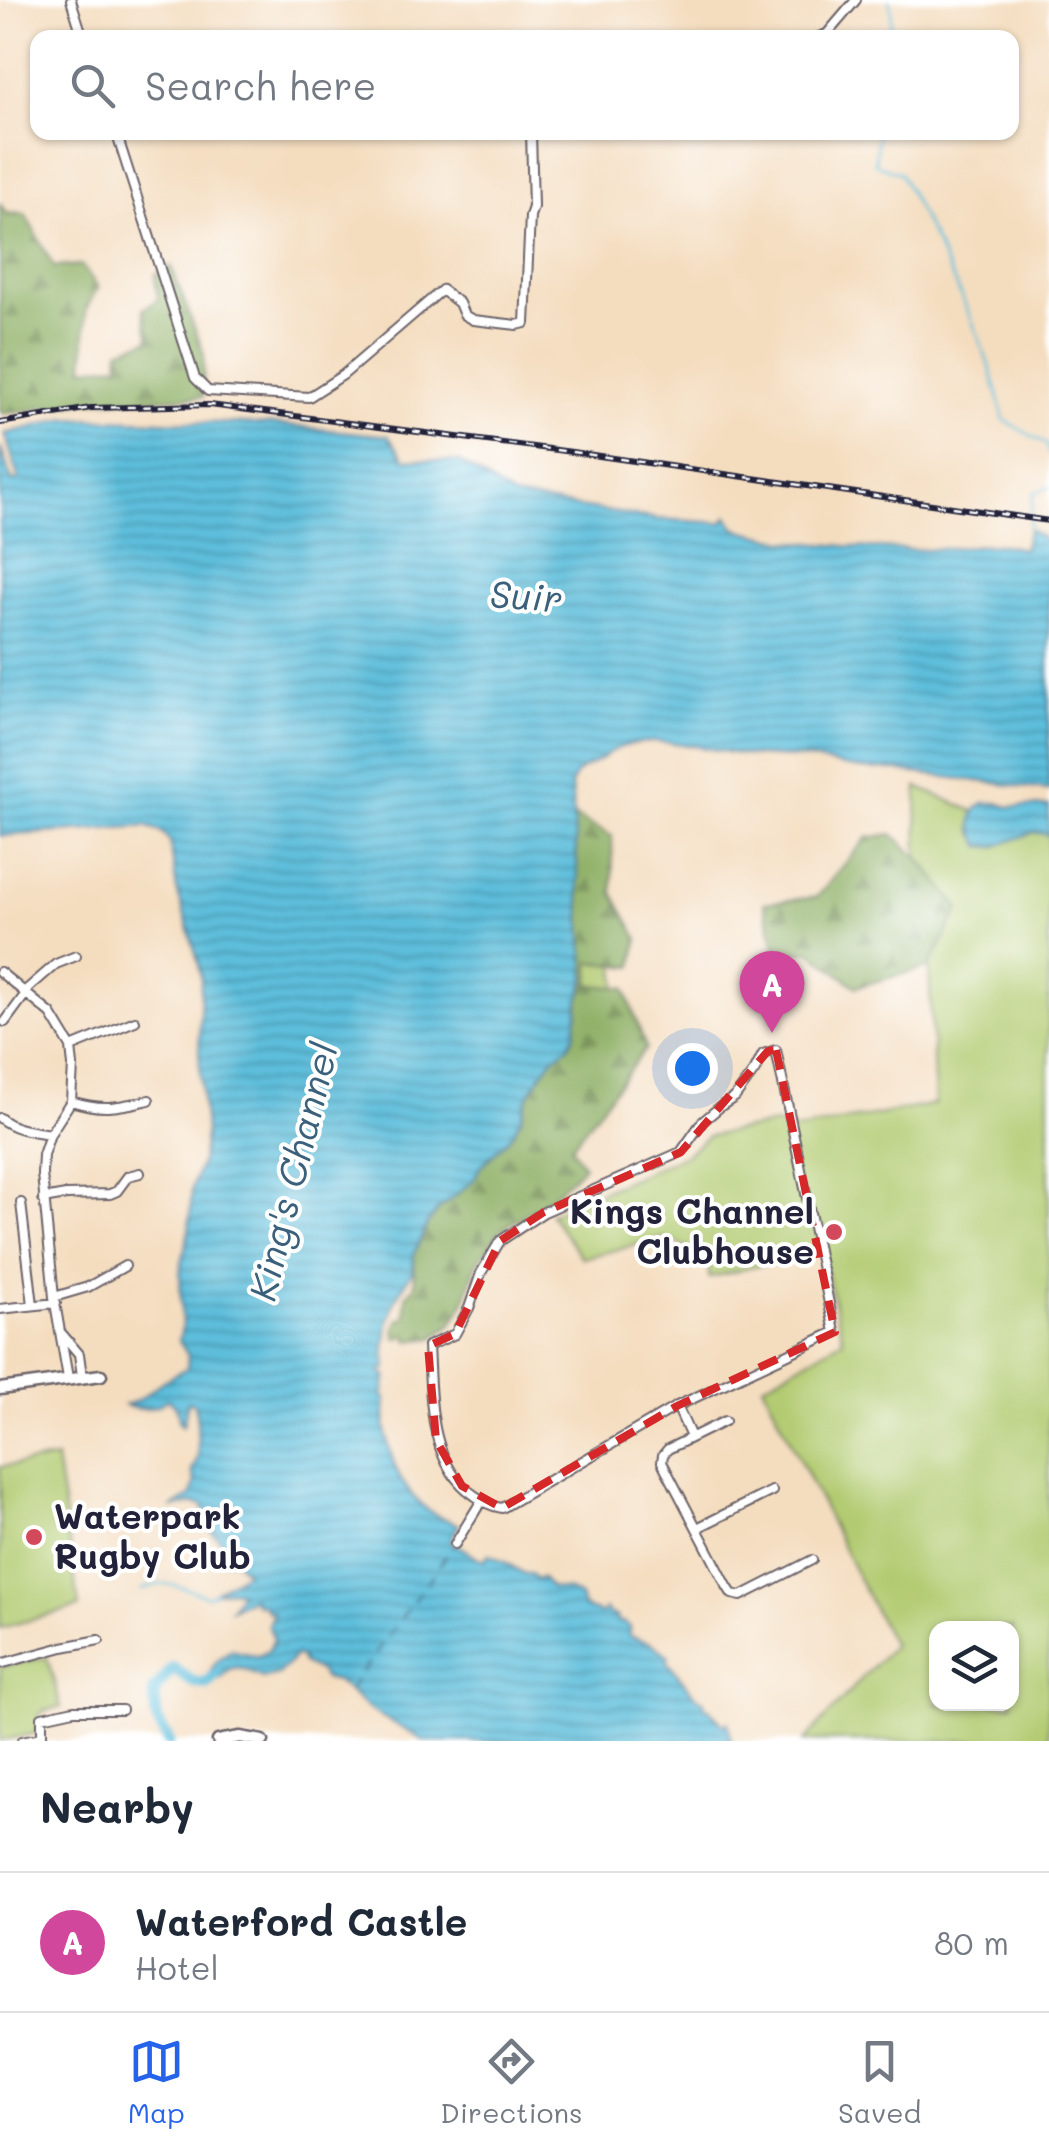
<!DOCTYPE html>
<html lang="en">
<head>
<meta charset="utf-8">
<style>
	:root { --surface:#fff; --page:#f2f2f3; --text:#1f2937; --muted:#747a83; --line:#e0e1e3; --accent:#2563eb }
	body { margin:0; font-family:Mali,sans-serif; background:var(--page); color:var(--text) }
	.controls { position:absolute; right:30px; bottom:30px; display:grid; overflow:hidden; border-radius:20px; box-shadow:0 2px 8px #0004 }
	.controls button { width:90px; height:90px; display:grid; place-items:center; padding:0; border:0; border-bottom:2px solid var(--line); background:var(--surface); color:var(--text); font:50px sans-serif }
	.you { position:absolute; left:692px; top:1068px; width:35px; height:35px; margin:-25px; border:8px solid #fff; border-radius:50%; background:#1a73e8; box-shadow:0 0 0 15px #1a73e833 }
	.badge { display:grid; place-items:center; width:65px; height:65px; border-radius:50%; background:var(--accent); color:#fff; font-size:32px; font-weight:700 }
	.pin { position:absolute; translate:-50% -82px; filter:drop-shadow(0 2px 5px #0008) }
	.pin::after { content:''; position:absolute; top:52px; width:35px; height:30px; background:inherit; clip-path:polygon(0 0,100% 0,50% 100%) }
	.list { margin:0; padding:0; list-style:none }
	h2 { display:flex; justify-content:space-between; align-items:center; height:130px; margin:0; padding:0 40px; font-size:42px }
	h2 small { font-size:32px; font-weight:400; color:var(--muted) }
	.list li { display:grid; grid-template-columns:65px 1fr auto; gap:30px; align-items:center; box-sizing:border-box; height:140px; padding:0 40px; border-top:2px solid var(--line) }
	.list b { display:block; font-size:38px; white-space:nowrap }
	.list p { margin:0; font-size:32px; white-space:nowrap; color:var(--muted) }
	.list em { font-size:32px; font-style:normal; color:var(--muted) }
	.icon { flex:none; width:55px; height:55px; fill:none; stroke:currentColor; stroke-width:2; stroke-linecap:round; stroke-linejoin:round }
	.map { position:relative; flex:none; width:1049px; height:1741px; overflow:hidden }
	.search { position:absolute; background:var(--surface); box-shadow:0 2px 8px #0004; left:30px; right:30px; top:30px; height:110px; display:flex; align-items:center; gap:25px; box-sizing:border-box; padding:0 35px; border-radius:20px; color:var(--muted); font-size:38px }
	.sheet { height:270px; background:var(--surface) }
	nav { display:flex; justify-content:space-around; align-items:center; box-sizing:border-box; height:140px; border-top:2px solid var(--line); background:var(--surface); font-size:28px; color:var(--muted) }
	nav a { display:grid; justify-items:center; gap:5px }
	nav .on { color:var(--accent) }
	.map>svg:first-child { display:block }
</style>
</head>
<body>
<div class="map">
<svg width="1049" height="1741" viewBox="0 0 1049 1741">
	<defs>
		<pattern id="forest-firs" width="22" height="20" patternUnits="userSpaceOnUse" patternTransform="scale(2.5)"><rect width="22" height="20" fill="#8daf63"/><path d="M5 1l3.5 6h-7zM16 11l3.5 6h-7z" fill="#738e53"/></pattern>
		<pattern id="water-rules" width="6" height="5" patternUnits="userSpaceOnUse" patternTransform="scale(2.5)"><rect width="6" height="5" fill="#5dbedb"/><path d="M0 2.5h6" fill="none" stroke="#4c9ab3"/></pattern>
	</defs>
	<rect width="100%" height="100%" fill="#fff"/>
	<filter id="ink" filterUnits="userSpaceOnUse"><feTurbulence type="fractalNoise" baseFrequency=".01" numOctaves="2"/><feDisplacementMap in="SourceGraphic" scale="20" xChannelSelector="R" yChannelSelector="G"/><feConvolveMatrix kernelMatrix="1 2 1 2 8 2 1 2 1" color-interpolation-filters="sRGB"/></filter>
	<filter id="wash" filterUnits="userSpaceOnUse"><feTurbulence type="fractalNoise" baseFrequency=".0048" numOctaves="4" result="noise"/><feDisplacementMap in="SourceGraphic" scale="40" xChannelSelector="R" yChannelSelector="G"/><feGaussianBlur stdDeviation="2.25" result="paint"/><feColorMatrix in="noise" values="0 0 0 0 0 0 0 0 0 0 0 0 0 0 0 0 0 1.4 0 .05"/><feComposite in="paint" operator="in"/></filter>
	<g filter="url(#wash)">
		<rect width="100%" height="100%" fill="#f4ddbf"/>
		<path fill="#b2cb71" stroke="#6a7656" stroke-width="2.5" fill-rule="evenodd" d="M917,787l57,24 -2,18 9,17 13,1 40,-15 15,3v906h-245l89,-96 -30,-57 -100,-203 80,-45 -21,-86 -7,-2 -106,26v-22l-45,-18 -82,20 -32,-44 135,-59 23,-19 67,-12 22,6 138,-26 -6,-137 30,-58 -41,-52zM936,1628h76v76h-76z
			M590,962l25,3 2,23 -27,-3z
			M56,1459l23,148 -79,21v-161z
			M47,1657l14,50 -18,4 -4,4 -2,18 -37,8v-74z"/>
		<path fill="url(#forest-firs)" stroke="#58684f" stroke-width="2.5" d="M0,204l6,9 19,1 29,53 27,-2 17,22 -12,22 -2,59 35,-3 1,-15 30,-11 -7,-30 15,-9 -3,-25 16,-9 33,88 -1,43 -112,4 -88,13 -3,-3z
			M573,816l39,20 1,57 25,45 -5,29 -43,-5v23l35,3 21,60 -75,99 13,19 -34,32 -50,33 -23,33 -12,37 -13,23 -19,14 -24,3 -3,-7 -5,4h-5l-1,-10 4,-9h6l1,-23 9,-11 -1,-31 13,-30 13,-16 33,-27 8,-15 29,-29 11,-19 7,-22 12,-20 13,-18 15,-11 7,-14 4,-32 7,-23z
			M892,834l26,23 42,52 -31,58 -73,20 -46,-36 -33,4 -13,-52 53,-6 50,-59z"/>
		<path fill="url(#water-rules)" stroke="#40708b" stroke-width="2.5" d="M67,418l213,7 108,11 17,23 55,3 53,35 144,22 65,4 6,-7 8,13 49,12 82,7 61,2 69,-6 26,5 6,-20 20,14v247l-166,-21c-23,3 -45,-5 -68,-9 -25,-4 -51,-2 -76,-6 -41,-6 -90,-23 -129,-2 -4,3 -8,7 -12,9 -14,7 -22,8 -27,24l15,193 -7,23 -4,32 -7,14 -15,11 -13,18 -12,20 -7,22 -11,19 -29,29 -8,15 -33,27 -13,16 -13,30 -1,16 -18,30 -7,24 -3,25 2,20 -6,2 2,4 4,1 -4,21 3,2c-4,39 8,83 38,108 10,9 24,12 35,18l-9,16 34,20 4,-6c15,4 24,12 37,19h6l5,6 5,-2 10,10 17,2 12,7 3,10 19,7 3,-5 5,6 6,1 1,6h6l7,5v9l21,7 18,13 -2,5c11,11 24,35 37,40l1,7h4l14,17 5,-3 3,19h-306l-55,-31 -33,-29 -14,-3 -3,-6 -17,-9 -2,-5 -5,-3 -18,20 -15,3 -25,-11 -8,2 -8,9 -15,6c3,-17 10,-25 24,-34l28,6 10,-6 5,-11 -6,-14 5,-12 -6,-2 -4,-7h-7l-3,-6 -22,10 9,-16 -8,-2 -18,2 32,-20 -11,-12h-9c2,-17 -9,-24 -21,-34l-17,3 18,-10 -3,-14 -9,-2 -23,5 20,-12 4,-14 -3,-11 6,-14 -1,-39 -3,-14 -6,-3 -5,25 -4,-4c0,-10 -2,-19 -12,-23 -10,11 -29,12 -42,6 17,-4 25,-15 38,-24 8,-5 16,-8 24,-13l1,-12 -9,-16 3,-12 -2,-56 9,-42 3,-42 9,-26 4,-27 -6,-82 2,-73 -2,-16 -22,-74 -7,-49 -9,-9 -14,-6 -147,10v-390l12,35 7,-2 -14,-45z
			M983,803h14l12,4 40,-1v29l-15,-3 -40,15 -13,-1c-9,-17 -15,-30 2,-43z"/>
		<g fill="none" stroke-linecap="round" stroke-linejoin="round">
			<path stroke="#5dbedb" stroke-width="2.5" d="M889,38l3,-26 -3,-12
				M878,132l-3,32 25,9c40,81 85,158 104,247l43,25 2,9
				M1029,529l5,-36 15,-6
				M141,1590c28,-12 39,-3 66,6l8,-4"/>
			<path stroke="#5dbedb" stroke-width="12" d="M169,1741l-12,-21 -3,-29 19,-23 20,14 14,2 10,-11"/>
			<path stroke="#3a607b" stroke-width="2.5" stroke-dasharray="12 10" stroke-linecap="butt" d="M349,1690l105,-145"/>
		</g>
	</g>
	<g filter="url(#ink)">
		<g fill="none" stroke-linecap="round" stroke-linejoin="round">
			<defs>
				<path id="minor" d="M71,0l12,38
					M816,38l11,-4 29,-34
					M116,132l79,246 13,13 101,6 34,-22 99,-85 17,13 5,12 9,5 44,5 8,-2 5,-107 3,-9 -2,-75
					M0,972l51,42 20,33 2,19 -2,35 -21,33 -7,21 -1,19 12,123 14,81
					M25,991l31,-27 20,-8
					M5,1022l22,-30
					M71,1047l64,-26
					M776,1050l59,282 -158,74 -175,102c-11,-1 -19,-7 -28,-13 -46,-31 -43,-100 -46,-149l27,-12 14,-26 12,-35 19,-32 44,-29 137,-60 21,-30 19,-16 14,-9 20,-27 8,-16z
					M71,1101c32,10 46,6 78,-1
					M0,1118c14,12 32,13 50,16
					M43,1199l23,-4 44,-1 7,-3 11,-15 12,-3
					M21,1203l12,102
					M54,1297l34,-10 37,-21
					M0,1309l56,-6
					M62,1334l17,20 3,22
					M677,1406l14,31
					M725,1421l-57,28 -5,6 -1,7 65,124 5,8 9,2 71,-36
					M697,1528l75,-37
					M455,1544l27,-44
					M0,1664l63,-17 36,-7
					M22,1741l19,-4
					M42,1741v-24l32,-7h48"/>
				<path id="tertiary" d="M0,1389l101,-14
					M218,1741l22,-4 23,4"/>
			</defs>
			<use href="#minor" stroke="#6c6369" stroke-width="12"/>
			<use href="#tertiary" stroke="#6c6369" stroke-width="15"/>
			<use href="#minor" stroke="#fff" stroke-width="8"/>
			<use href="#tertiary" stroke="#fff" stroke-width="10"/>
			<defs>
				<path id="rail" d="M0,423l91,-15 119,-3 362,47 477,69"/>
			</defs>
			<use href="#rail" stroke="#22223b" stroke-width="6"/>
			<use href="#rail" stroke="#fff" stroke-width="2.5" stroke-dasharray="8" stroke-linecap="butt"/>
		</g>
	</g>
	<path fill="none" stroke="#d62828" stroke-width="8" stroke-dasharray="20 12" stroke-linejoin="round" d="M776,1050l59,282 -158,74 -175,102 -40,-22 -26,-46 -8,-94 27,-12 45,-93 44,-29 137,-60 87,-101z"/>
	<g fill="#d1495b" stroke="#fff" stroke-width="4">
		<circle cx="834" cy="1232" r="10"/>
		<circle cx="34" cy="1537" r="10"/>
	</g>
	<g text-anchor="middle" stroke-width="8" stroke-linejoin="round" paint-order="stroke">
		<g font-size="35" font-weight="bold" fill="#22223b" stroke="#fff" text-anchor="end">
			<text x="814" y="1224">Kings Channel<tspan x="814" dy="40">Clubhouse</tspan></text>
			<text x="54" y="1529" text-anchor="start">Waterpark<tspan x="54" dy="40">Rugby Club</tspan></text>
		</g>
		<g font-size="38" font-style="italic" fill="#3a607b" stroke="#fff">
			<text transform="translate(526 597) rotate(4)" y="13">Suir</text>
			<text transform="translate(294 1172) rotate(-76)" y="13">King's Channel</text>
		</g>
	</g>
</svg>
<div class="controls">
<button><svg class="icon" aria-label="layers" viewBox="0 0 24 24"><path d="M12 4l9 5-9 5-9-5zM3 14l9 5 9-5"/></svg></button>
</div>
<div class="you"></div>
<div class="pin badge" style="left:772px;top:1033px;background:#d1479c">A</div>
<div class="search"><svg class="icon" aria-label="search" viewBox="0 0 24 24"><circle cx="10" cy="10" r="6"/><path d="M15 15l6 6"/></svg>Search here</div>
</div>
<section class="sheet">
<h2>Nearby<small></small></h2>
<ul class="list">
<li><span class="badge" style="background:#d1479c">A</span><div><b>Waterford Castle</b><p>Hotel</p></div><em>80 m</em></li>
</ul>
</section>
<nav>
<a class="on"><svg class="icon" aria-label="map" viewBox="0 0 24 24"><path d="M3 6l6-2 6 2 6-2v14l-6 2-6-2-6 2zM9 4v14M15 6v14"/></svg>Map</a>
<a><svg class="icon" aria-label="directions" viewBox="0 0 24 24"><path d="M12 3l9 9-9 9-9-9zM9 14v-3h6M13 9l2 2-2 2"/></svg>Directions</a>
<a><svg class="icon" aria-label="saved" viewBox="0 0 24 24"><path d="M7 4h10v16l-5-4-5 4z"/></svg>Saved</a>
</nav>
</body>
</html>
